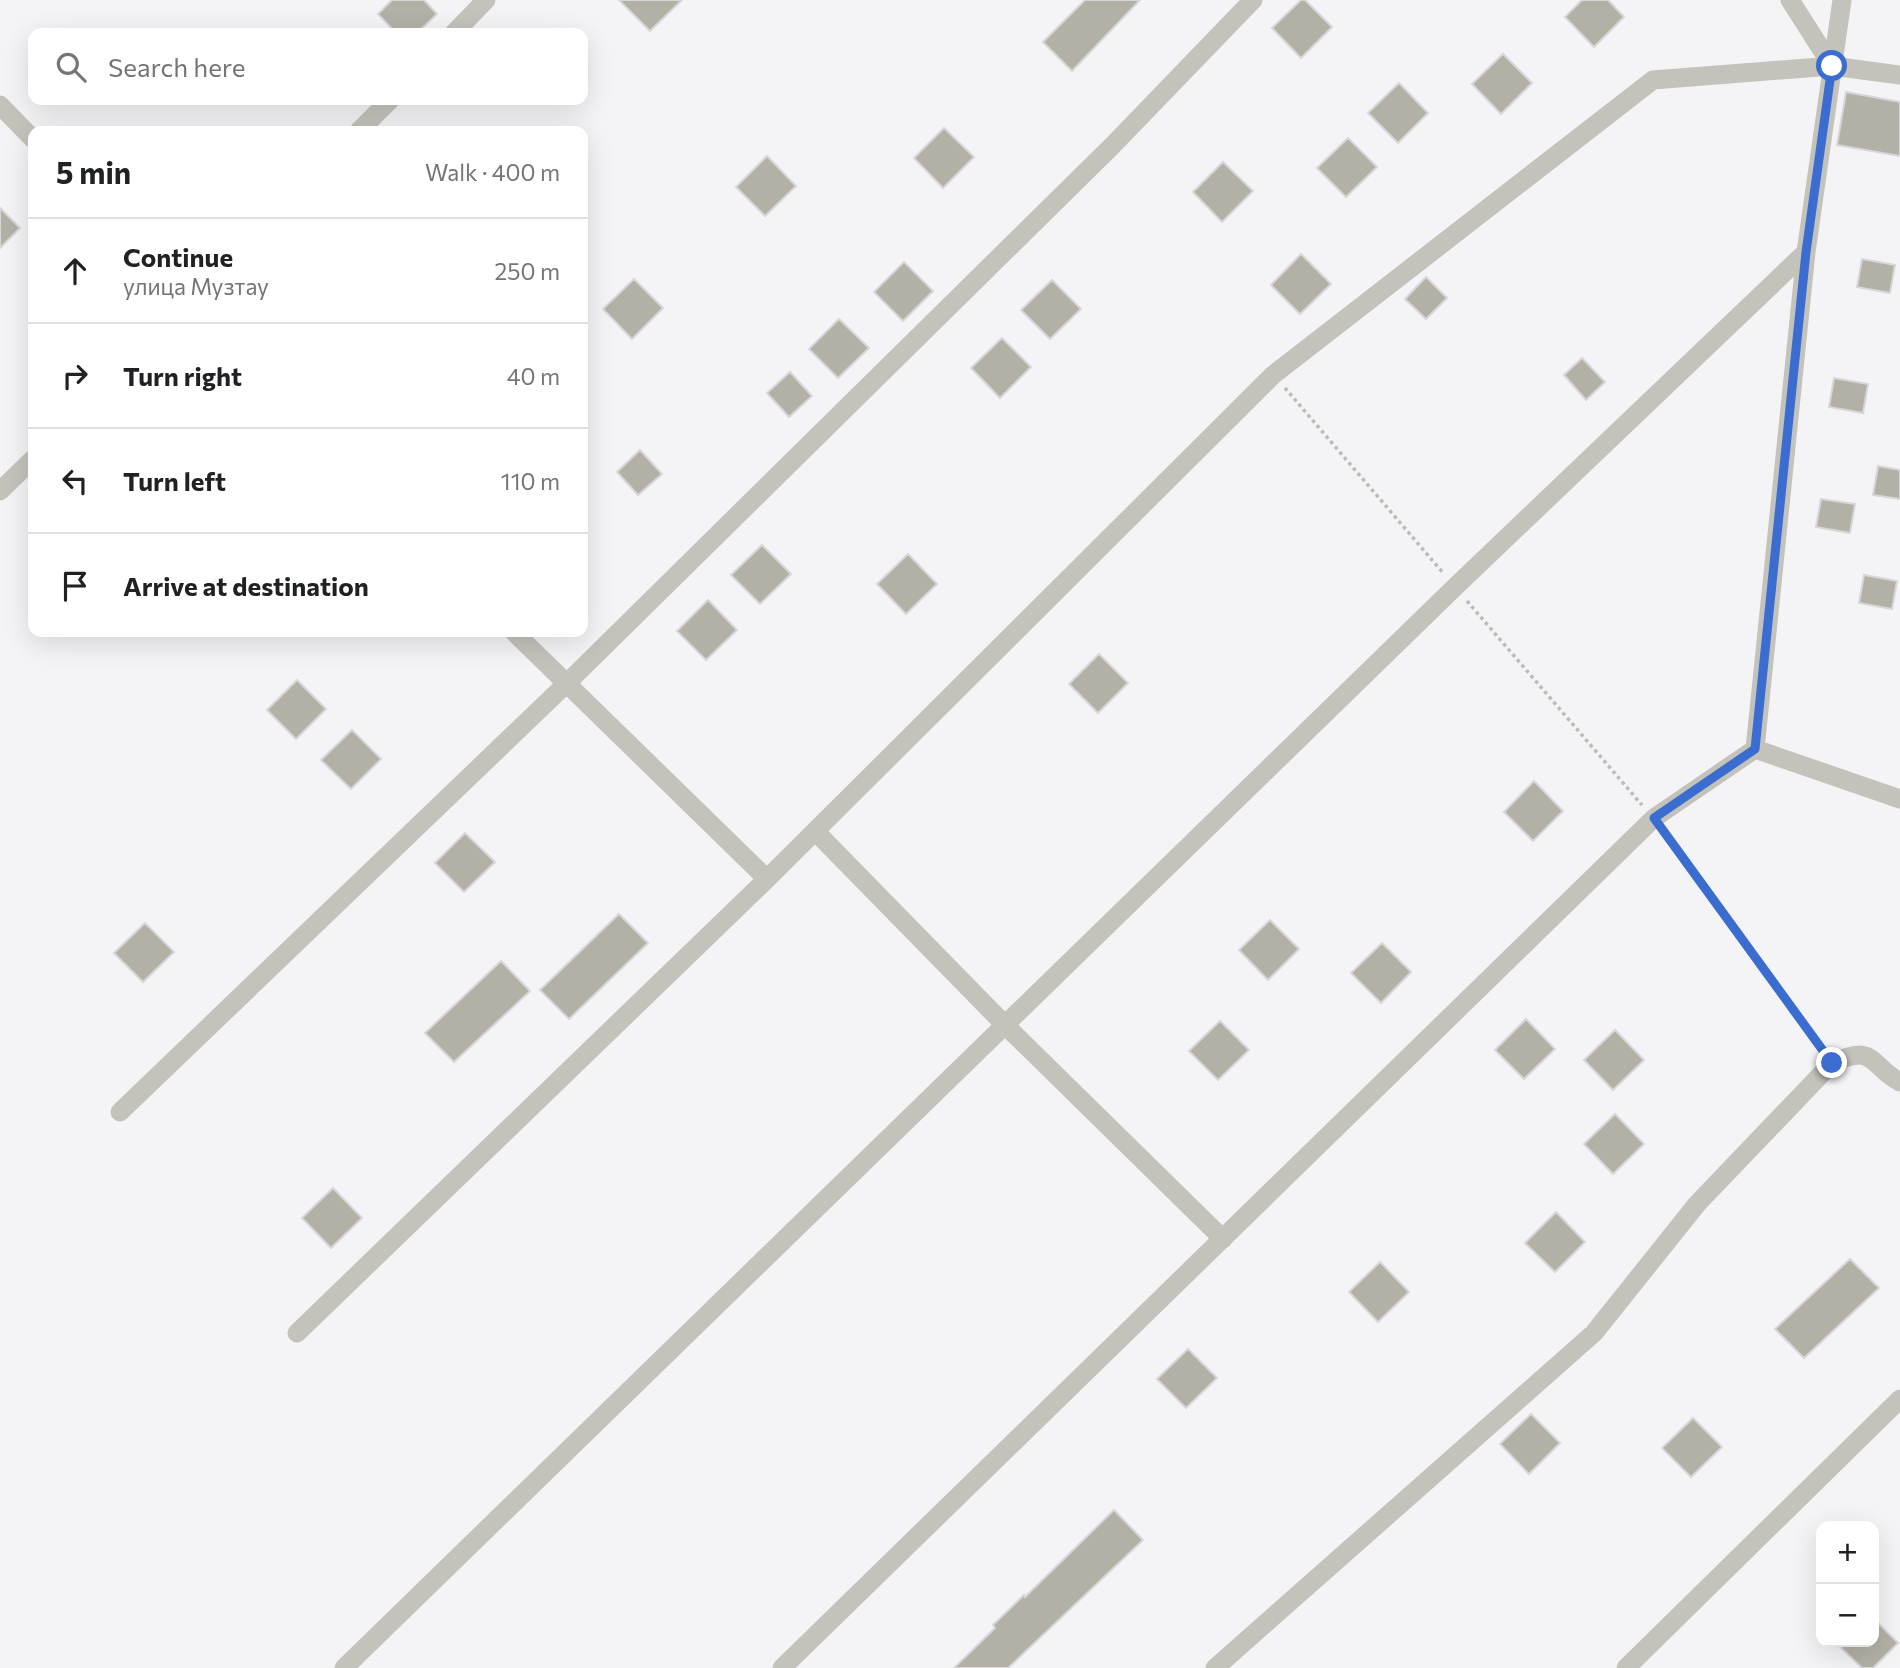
<!DOCTYPE html>
<html lang="en">
<head>
<meta charset="utf-8">
<style>
	:root { --surface:#fff; --page:#f2f2f2; --text:#202124; --muted:#757577; --line:#e0e0e0 }
	body { margin:0; font-family:Commissioner,sans-serif; background:var(--page); color:var(--text) }
	.controls { position:absolute; right:21px; bottom:21px; display:grid; overflow:hidden; border-radius:14px; box-shadow:0 7px 28px #0002 }
	.controls button { width:63px; height:63px; display:grid; place-items:center; padding:0; border:0; border-bottom:2px solid var(--line); background:var(--surface); color:var(--text); font:35px sans-serif }
	.stop { position:absolute; width:21px; height:21px; margin:-16px; border:5px solid #3a6dcf; border-radius:50%; background:#fff }
	.stop.end { background:#3a6dcf; border-color:#fff; box-shadow:0 2px 7px #0008 }
	.list { margin:0; padding:0; list-style:none }
	h2 { display:flex; justify-content:space-between; align-items:center; height:91px; margin:0; padding:0 28px; font-size:30px }
	h2 small { font-size:23px; font-weight:400; color:var(--muted) }
	.list li { display:grid; grid-template-columns:46px 1fr auto; gap:21px; align-items:center; box-sizing:border-box; height:105px; padding:0 28px; border-top:2px solid var(--line) }
	.list b { display:block; font-size:26px; white-space:nowrap }
	.list p { margin:0; font-size:23px; white-space:nowrap; color:var(--muted) }
	.list em { font-size:23px; font-style:normal; color:var(--muted) }
	.icon { flex:none; width:38px; height:38px; fill:none; stroke:currentColor; stroke-width:2; stroke-linecap:round; stroke-linejoin:round }
	.map { position:relative; flex:none; width:1900px; height:1668px; overflow:hidden }
	.search { position:absolute; background:var(--surface); box-shadow:0 7px 28px #0002; left:28px; top:28px; width:560px; height:77px; display:flex; align-items:center; gap:18px; box-sizing:border-box; padding:0 24px; border-radius:14px; color:var(--muted); font-size:26px }
	.panel { position:absolute; background:var(--surface); box-shadow:0 7px 28px #0002; left:28px; top:126px; width:560px; height:511px; border-radius:14px }
	.map>svg:first-child { display:block }
</style>
</head>
<body>
<div class="map">
<svg width="1900" height="1668" viewBox="0 0 1900 1668">
	<rect width="100%" height="100%" fill="#f4f3f6"/>
	<path fill="#b3b0a6" stroke="#d7d6d8" stroke-width="2" d="M392,0h32l13,14 -20,19h-21l-18,-19z
		M619,0h63l-32,31z
		M1085,0h55l-68,71 -29,-29z
		M1301,0h4l27,27 -31,31 -29,-30z
		M1582,0h26l16,17 -30,30 -29,-30z
		M1503,54l29,29 -31,31 -29,-30z
		M1399,83l29,30 -30,30 -30,-30z
		M1846,92l54,10v54l-63,-11z
		M944,128l30,29 -31,31 -29,-30z
		M1348,138l29,29 -31,30 -29,-29z
		M767,156l29,30 -31,30 -29,-29z
		M1223,162l30,29 -31,31 -29,-30z
		M0,208l20,20 -20,20z
		M1301,254l30,30 -31,30 -29,-29z
		M1862,259l33,6 -5,28 -33,-6z
		M904,262l29,29 -30,30 -29,-29z
		M1426,277l21,21 -21,21 -21,-20z
		M634,279l29,29 -31,31 -29,-30z
		M1052,280l29,29 -31,30 -29,-29z
		M839,319l30,29 -31,30 -29,-29z
		M1002,338l29,29 -31,31 -29,-30z
		M1582,358l23,24 -19,18 -22,-25z
		M790,372l22,24 -23,21 -22,-24z
		M1834,378l34,6 -5,29 -34,-6z
		M640,450l22,24 -24,21 -21,-23z
		M1878,466l22,4v29l-27,-4z
		M1821,499l34,5 -5,29 -34,-6z
		M762,545l29,29 -31,30 -29,-29z
		M908,554l29,30 -31,30 -29,-30z
		M1864,575l33,6 -5,28 -33,-6z
		M708,600l29,30 -31,30 -29,-29z
		M1099,654l29,29 -30,30 -29,-29z
		M297,680l29,29 -30,30 -29,-29z
		M352,730l29,29 -30,30 -30,-29z
		M1534,781l29,30 -30,30 -29,-29z
		M465,833l30,29 -31,30 -29,-29z
		M619,914l29,29 -79,76 -29,-29z
		M1270,920l29,29 -31,31 -29,-30z
		M145,923l29,29 -31,30 -29,-29z
		M1382,943l29,29 -30,31 -30,-30z
		M501,961l29,30 -76,71 -29,-29z
		M1526,1019l29,30 -31,30 -29,-29z
		M1220,1021l29,29 -31,30 -29,-29z
		M1615,1030l29,30 -31,30 -29,-30z
		M1615,1114l29,30 -31,30 -29,-30z
		M333,1188l29,30 -31,30 -29,-30z
		M1556,1212l29,30 -30,30 -30,-29z
		M1850,1259l29,29 -75,70 -29,-29z
		M1380,1262l29,30 -31,30 -29,-30z
		M1188,1349l29,29 -31,30 -29,-29z
		M1531,1414l29,29 -31,31 -29,-30z
		M1693,1418l29,29 -31,30 -29,-29z
		M1114,1510l29,30 -135,128h-54l41,-40 -2,-3 31,-30 1,2z
		M1874,1619l24,24 -25,25h-11l-27,-26h39z"/>
	<g fill="none" stroke-linecap="round" stroke-linejoin="round">
		<path stroke="#bcbbb6" stroke-width="3.5" stroke-dasharray="3.5 3.5" stroke-linecap="butt" d="M1285,388l159,186
			M1467,601l175,204
			M1665,833l158,217"/>
		<path stroke="#c3c2bb" stroke-width="19" d="M1790,0l42,66
			M454,33l32,-33
			M0,105l33,34
			M359,131l31,-31
			M0,491l33,-32
			M514,632l253,247
			M1755,749l51,-497 36,-252
			M1755,749l145,50
			M815,831l190,194 218,214
			M120,1112l446,-428 547,-539 140,-145
			M297,1333l470,-454 506,-504 380,-295 179,-14 68,9
			M344,1668l1111,-1081 351,-335
			M782,1668l872,-850 101,-69
			M1215,1668l379,-335 103,-129 135,-141c45,-20 36,2 68,19
			M1626,1668l274,-269"/>
	</g>
	<g fill="none" stroke-linecap="round" stroke-linejoin="round">
		<path stroke="#3a6dcf" stroke-width="9" d="M1832,66l-26,186 -51,497 -101,69 178,245"/>
	</g>
</svg>
<div class="controls">
<button>+</button>
<button>−</button>
</div>
<div class="stop" style="left:1832px;top:66px"></div>
<div class="stop end" style="left:1832px;top:1063px"></div>
<div class="search"><svg class="icon" aria-label="search" viewBox="0 0 24 24"><circle cx="10" cy="10" r="6"/><path d="M15 15l6 6"/></svg>Search here</div>
<section class="panel">
<h2>5 min<small>Walk · 400 m</small></h2>
<ul class="list">
<li><svg class="icon" aria-label="ahead" viewBox="0 0 24 24"><path d="M12 20V5M6 11l6-6 6 6"/></svg><div><b>Continue</b><p>улица Музтау</p></div><em>250 m</em></li>
<li><svg class="icon" aria-label="right" viewBox="0 0 24 24"><path d="M7 20v-9h11M14 6l5 5-5 5"/></svg><div><b>Turn right</b></div><em>40 m</em></li>
<li><svg class="icon" aria-label="left" viewBox="0 0 24 24"><path d="M17 20v-9H6M10 6l-5 5 5 5"/></svg><div><b>Turn left</b></div><em>110 m</em></li>
<li><svg class="icon" aria-label="arrive" viewBox="0 0 24 24"><path d="M6 21V4h12l-3 4 3 4H6"/></svg><div><b>Arrive at destination</b></div></li>
</ul>
</section>
</div>
</body>
</html>
